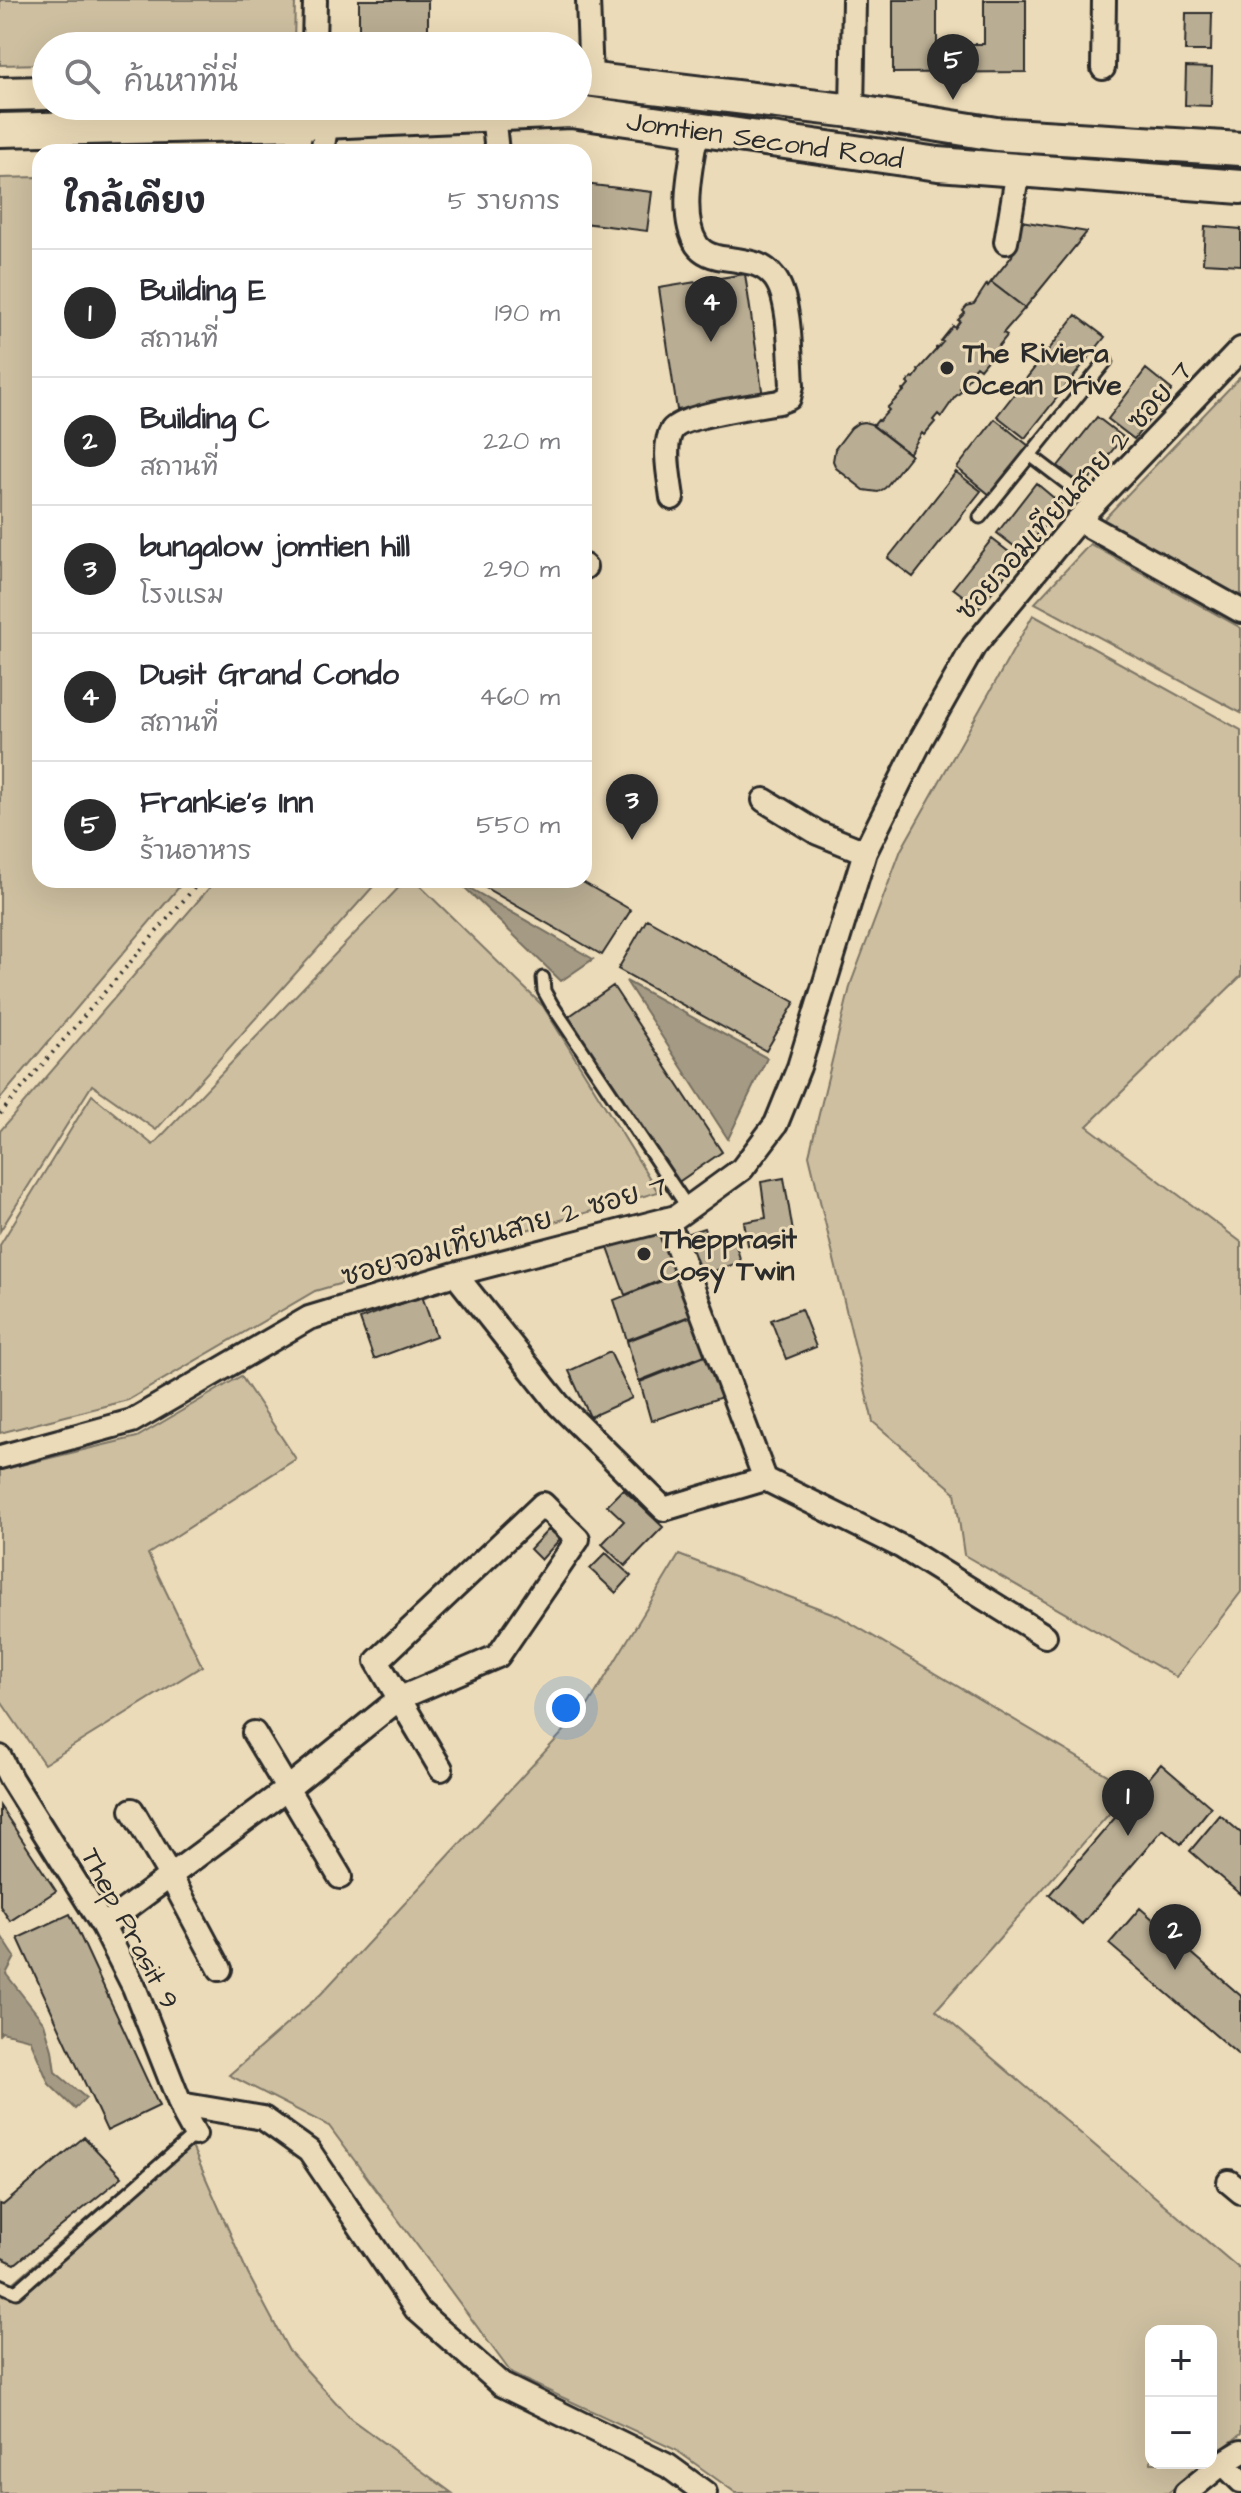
<!DOCTYPE html>
<html lang="th">
<head>
<meta charset="utf-8">
<style>
	:root { --surface:#fff; --page:#f7f7f7; --text:#2b2b33; --muted:#7c7c81; --line:#e1e1e2; --accent:#2b2b2b }
	body { margin:0; font-family:"Architects Daughter","Playpen Sans Thai",sans-serif; background:var(--page); color:var(--text) }
	.controls { position:absolute; right:24px; bottom:24px; display:grid; overflow:hidden; border-radius:16px; box-shadow:0 8px 32px #0002 }
	.controls button { width:72px; height:72px; display:grid; place-items:center; padding:0; border:0; border-bottom:2px solid var(--line); background:var(--surface); color:var(--text); font:40px sans-serif }
	.you { position:absolute; left:566px; top:1708px; width:28px; height:28px; margin:-20px; border:6px solid #fff; border-radius:50%; background:#1a73e8; box-shadow:0 0 0 12px #1a73e833 }
	.badge { display:grid; place-items:center; width:52px; height:52px; border-radius:50%; background:var(--accent); color:#fff; font-size:26px; font-weight:700 }
	.pin { position:absolute; translate:-50% -66px; filter:drop-shadow(0 2px 4px #0008) }
	.pin::after { content:''; position:absolute; top:42px; width:28px; height:24px; background:inherit; clip-path:polygon(0 0,100% 0,50% 100%) }
	.list { margin:0; padding:0; list-style:none }
	h2 { display:flex; justify-content:space-between; align-items:center; height:104px; margin:0; padding:0 32px; font-size:34px }
	h2 small { font-size:26px; font-weight:400; color:var(--muted) }
	.list li { display:grid; grid-template-columns:52px 1fr auto; gap:24px; align-items:center; box-sizing:border-box; height:128px; padding:0 32px; border-top:2px solid var(--line) }
	.list b { display:block; font-size:30px; white-space:nowrap }
	.list p { margin:0; font-size:26px; white-space:nowrap; color:var(--muted) }
	.list em { font-size:26px; font-style:normal; color:var(--muted) }
	.icon { flex:none; width:44px; height:44px; fill:none; stroke:currentColor; stroke-width:2; stroke-linecap:round; stroke-linejoin:round }
	.map { position:relative; flex:none; width:1241px; height:2493px; overflow:hidden }
	.search { position:absolute; background:var(--surface); box-shadow:0 8px 32px #0002; left:32px; top:32px; width:560px; height:88px; display:flex; align-items:center; gap:20px; box-sizing:border-box; padding:0 28px; border-radius:44px; color:var(--muted); font-size:30px }
	.panel { position:absolute; background:var(--surface); box-shadow:0 8px 32px #0002; left:32px; top:144px; width:560px; height:744px; border-radius:24px }
	.map>svg:first-child { display:block }
</style>
</head>
<body>
<div class="map">
<svg width="1241" height="2493" viewBox="0 0 1241 2493">
	<rect width="100%" height="100%" fill="#ecdbb8"/>
	<filter id="ink" filterUnits="userSpaceOnUse"><feTurbulence type="fractalNoise" baseFrequency=".0125" numOctaves="2"/><feDisplacementMap in="SourceGraphic" scale="16" xChannelSelector="R" yChannelSelector="G"/><feConvolveMatrix kernelMatrix="1 2 1 2 8 2 1 2 1" color-interpolation-filters="sRGB"/></filter>
	<g filter="url(#ink)">
		<path fill="#cdbfa0" stroke="#7c7566" stroke-width="2" d="M0,0h295l-1,46h-248v18l-46,1z
			M40,177v703h145l-185,219v-921z
			M1241,376v221l-138,-77z
			M1090,544l151,84v85l-206,-110z
			M1033,615l208,115v246l-154,150 154,116v350l-65,85 -212,-122 -9,-63 -82,-70 -64,-267 42,-172 50,-133z
			M216,880h163l-223,250 -64,-45 -92,146v-100z
			M406,880h8l129,126 115,186 -343,99 -187,109 -128,33v-188l92,-150 61,50z
			M241,1376l55,83 -148,95 54,112 -158,98 -44,-64v-230l137,-33z
			M679,1555l158,60 294,174 -195,221 305,260v164l-30,24v-127h-60v132h54l-37,30h-432l-60,-43 -164,-76 -183,-248 -100,-51 92,-81 268,-290z
			M186,2133l62,141 41,77 62,68 101,74h-452v-215l12,6z"/>
		<path fill="#a59a84" stroke="#746e60" stroke-width="2" d="M459,882l134,77 -32,22z
			M626,981l141,77 -39,81z
			M0,1934l15,23 -9,17 38,49 8,27 3,22 31,26 -11,11 -26,-25 -19,-45 -28,-7 -2,2z"/>
		<path fill="#b9ad93" stroke="#2b2b2b" stroke-width="2" d="M359,0h69v46h-96l-1,-12h28z
			M893,0h44v44h47v-44h42v72l-133,1z
			M1186,13h26l-1,38h-26z
			M1186,67l26,1 -1,38 -26,-1z
			M584,184l68,8 -5,39 -63,-8z
			M1021,221l66,11 -62,76 -34,-26 21,-26z
			M1205,226l36,3v36l-38,-2z
			M745,274l18,123 -86,13 -18,-122z
			M991,282l34,26 -22,25 4,2 -1,2 -26,32 -4,-3 -5,6 2,2 -13,14 3,2 -8,7 -14,20 -3,-3 -5,6 2,2 -11,13 -2,-2 -13,21 -36,-28 5,-6 1,1 10,-11 -2,-2 16,-16 -1,-3 2,2 5,-6 -2,-2 5,-6 2,1 5,-7 -1,-1 18,-20v-3l1,2 6,-7 -2,-1 12,-15 2,2 5,-7 -2,-1 7,-7 -2,-2 4,-5 7,-2 13,-20 1,2z
			M1076,315l29,22 -80,101 -28,-22z
			M1146,369l26,21 -38,49 -26,-20z
			M1097,417l26,20 -39,49 -26,-20z
			M995,419l34,27 -39,49 -33,-27z
			M864,422l7,2 40,31 -26,33 -7,4 -14,-2 -28,-22 -3,-7 2,-12 16,-21 7,-5z
			M956,472l25,19 -68,86 -25,-19z
			M1036,483l25,21 -38,49 -26,-20z
			M992,539l26,20 -39,49 -26,-20z
			M472,880h107l52,30 -29,45z
			M647,919l148,83 -29,49 -148,-82z
			M613,986l109,166 -45,31 -109,-166z
			M784,1178l10,60 -46,7 -4,-23 22,-4 -5,-36z
			M666,1221l19,49 -60,25 -21,-58z
			M704,1228l5,15 24,-8 8,27 -51,17 -13,-42z
			M684,1272l16,40 -73,28 -13,-40z
			M422,1296l14,40 -62,23 -14,-40z
			M801,1309l15,38 -30,12 -15,-39z
			M700,1313l15,38 -76,30 -12,-40z
			M610,1352l22,46 -42,19 -21,-46z
			M715,1352l16,42 -80,27 -11,-39z
			M623,1489l40,38 -38,39 -23,-22 22,-23 -17,-16z
			M549,1529l11,10 -19,21 -11,-11z
			M606,1553l25,23 -15,17 -26,-24z
			M1161,1764l50,43 -30,37 -18,-15 -81,95 -33,-29z
			M0,1806l56,85 -46,30 -10,-15z
			M1220,1815l21,18v62l-51,-44z
			M1140,1908l101,88v61l-132,-113z
			M70,1914l89,192 -52,25 -89,-193z
			M84,2137l38,40 -107,87 -15,-7v-53l3,1z"/>
		<g fill="none" stroke-linecap="round" stroke-linejoin="round">
			<defs>
				<path id="lane" d="M1030,455l64,49
					M980,517l126,-156
					M543,978l1,13 8,14 136,203
					M0,2285l16,7 179,-158"/>
				<path id="street" d="M588,0l3,80
					M314,46l1,-46
					M1103,68l1,-68
					M852,111l2,-111
					M493,114l4,38
					M297,152l5,-29
					M322,152l5,-30
					M1006,242l12,-72
					M672,498c-2,-18 -10,-52 0,-68 11,-15 86,-24 107,-28l10,-4 3,-13c-2,-28 -1,-88 -18,-108 -12,-15 -27,-15 -44,-18 -12,-1 -26,-4 -33,-14 -19,-29 -5,-84 0,-116
					M1078,520l163,91
					M584,566l1,1
					M764,800l54,33 47,19
					M667,1219l98,260
					M455,1274l104,131 105,104 101,-30 137,68 143,89
					M0,1457l132,-36 177,-103 146,-44 221,-57 66,-48 34,-45 23,-57 66,-215 57,-114 52,-92 104,-126 163,-171
					M254,1733l86,144
					M0,1757l11,22 92,147 31,61 51,129 10,18
					M132,1810l39,67 49,92
					M103,1926l184,-137 113,-91 98,-42 80,-117 -35,-35 -166,157 64,108
					M180,2104l83,14 46,33 107,158 86,76 166,81 37,27
					M1229,2182l12,10
					M1223,2463l18,18
					M1186,2493l37,-30 18,-11"/>
				<path id="secondary" d="M578,78l274,33 144,23 245,15
					M0,94l46,-1
					M0,130l302,-7 269,-12 367,53 303,23"/>
			</defs>
			<use href="#lane" stroke="#2b2b2b" stroke-width="17"/>
			<use href="#street" stroke="#2b2b2b" stroke-width="28"/>
			<use href="#secondary" stroke="#2b2b2b" stroke-width="38"/>
			<path stroke="#2b2b2b" stroke-width="4" stroke-dasharray="2 6" stroke-linecap="butt" d="M0,1114l201,-234"/>
			<use href="#lane" stroke="#ecdbb8" stroke-width="11"/>
			<use href="#street" stroke="#ecdbb8" stroke-width="22"/>
			<use href="#secondary" stroke="#ecdbb8" stroke-width="32"/>
		</g>
	</g>
	<g fill="#2b2b2b" stroke="#ecdbb8" stroke-width="3">
		<circle cx="947" cy="368" r="8"/>
		<circle cx="644" cy="1254" r="8"/>
	</g>
	<g text-anchor="middle" stroke-width="6" stroke-linejoin="round" paint-order="stroke">
		<g font-size="28" fill="#2b2b2b" stroke="#ecdbb8">
			<text transform="translate(765 139) rotate(8)" y="10">Jomtien Second Road</text>
			<text transform="translate(1073 490) rotate(-48)" y="10">ซอยจอมเทียนสาย 2 ซอย 7</text>
			<text transform="translate(504 1230) rotate(-16)" y="10">ซอยจอมเทียนสาย 2 ซอย 7</text>
			<text transform="translate(131 1928) rotate(62)" y="10">Thep Prasit 9</text>
		</g>
		<g font-size="28" font-weight="bold" fill="#2b2b2b" stroke="#ecdbb8" text-anchor="start">
			<text x="963" y="362">The Riviera<tspan x="963" dy="32">Ocean Drive</tspan></text>
			<text x="660" y="1248">Thepprasit<tspan x="660" dy="32">Cosy Twin</tspan></text>
		</g>
	</g>
</svg>
<div class="controls">
<button>+</button>
<button>−</button>
</div>
<div class="you"></div>
<div class="pin badge" style="left:1128px;top:1836px">1</div>
<div class="pin badge" style="left:1175px;top:1970px">2</div>
<div class="pin badge" style="left:632px;top:840px">3</div>
<div class="pin badge" style="left:711px;top:342px">4</div>
<div class="pin badge" style="left:953px;top:100px">5</div>
<div class="search"><svg class="icon" aria-label="search" viewBox="0 0 24 24"><circle cx="10" cy="10" r="6"/><path d="M15 15l6 6"/></svg>ค้นหาที่นี่</div>
<section class="panel">
<h2>ใกล้เคียง<small>5 รายการ</small></h2>
<ul class="list">
<li><span class="badge">1</span><div><b>Building E</b><p>สถานที่</p></div><em>190 m</em></li>
<li><span class="badge">2</span><div><b>Building C</b><p>สถานที่</p></div><em>220 m</em></li>
<li><span class="badge">3</span><div><b>bungalow jomtien hill</b><p>โรงแรม</p></div><em>290 m</em></li>
<li><span class="badge">4</span><div><b>Dusit Grand Condo</b><p>สถานที่</p></div><em>460 m</em></li>
<li><span class="badge">5</span><div><b>Frankie's Inn</b><p>ร้านอาหาร</p></div><em>550 m</em></li>
</ul>
</section>
</div>
</body>
</html>
